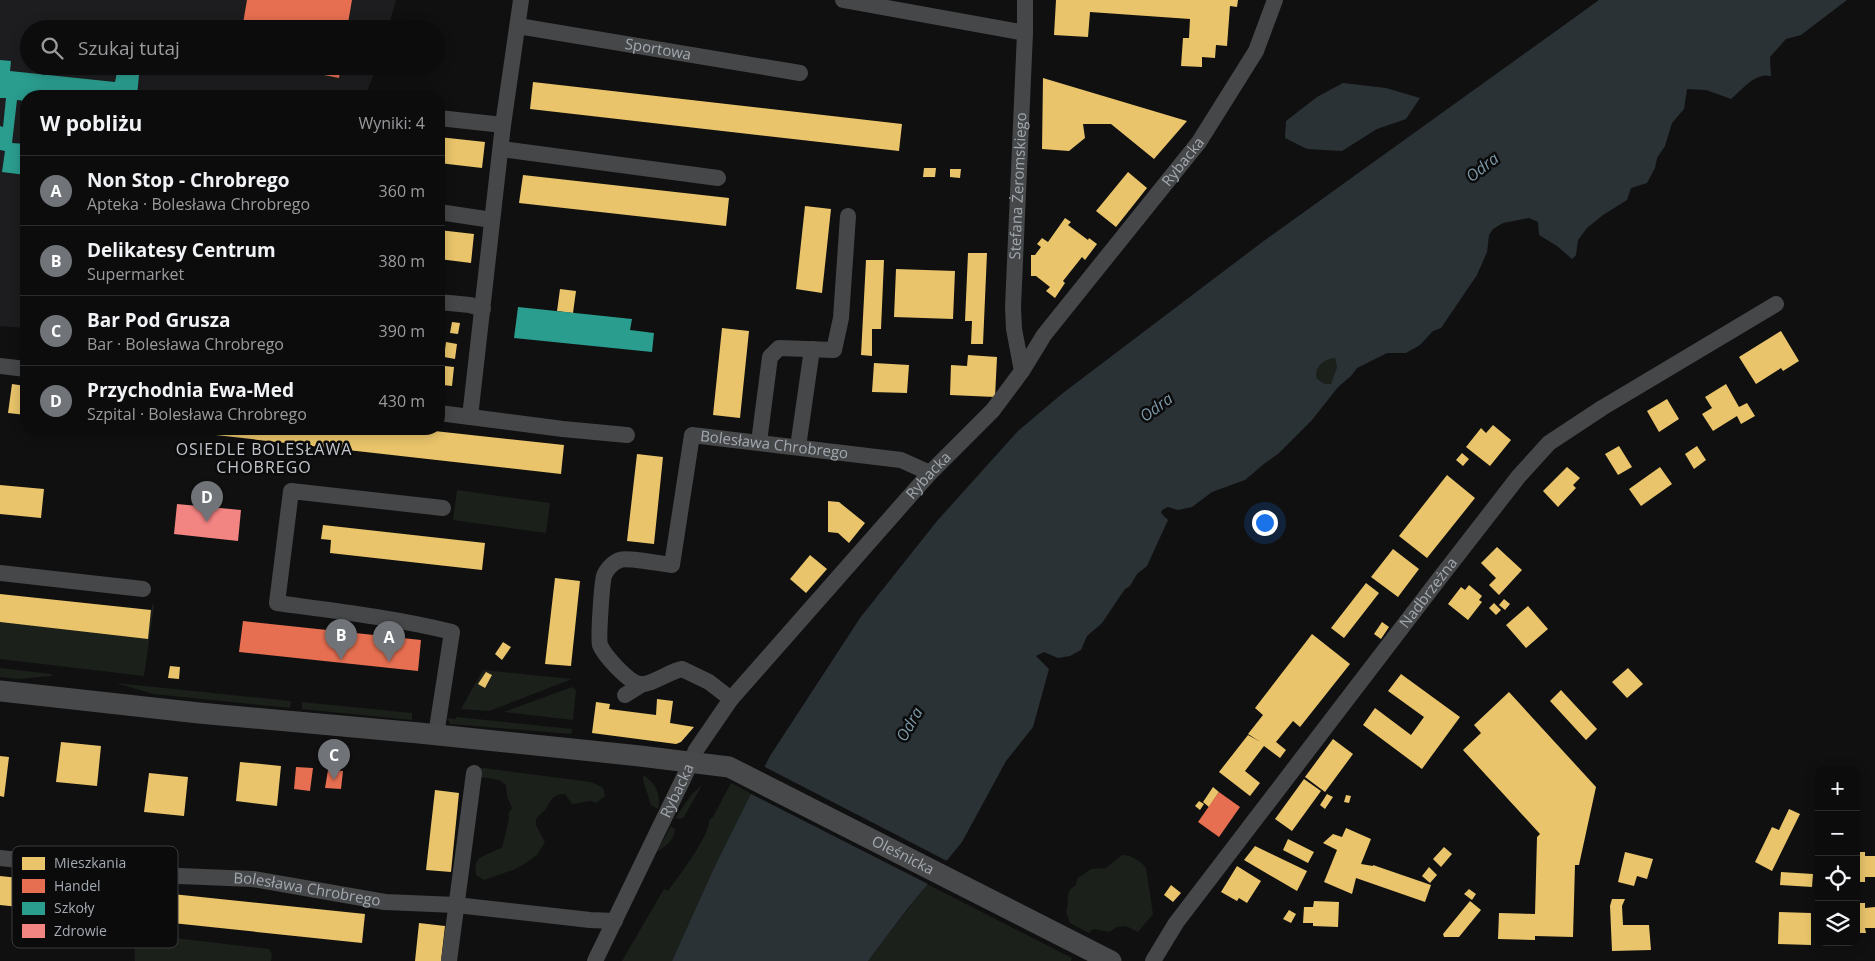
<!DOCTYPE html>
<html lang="pl">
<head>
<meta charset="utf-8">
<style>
	:root { --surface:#0c0c0d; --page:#151516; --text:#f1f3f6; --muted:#9a9b9d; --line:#2c2c2e; --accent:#707378 }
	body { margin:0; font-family:"Open Sans",sans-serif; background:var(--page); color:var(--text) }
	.controls { position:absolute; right:15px; bottom:15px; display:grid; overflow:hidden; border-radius:10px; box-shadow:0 2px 12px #0003 }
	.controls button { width:45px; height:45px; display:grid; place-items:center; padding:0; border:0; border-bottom:1px solid var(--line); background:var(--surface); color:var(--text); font:25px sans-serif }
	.you { position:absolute; left:1264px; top:522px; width:18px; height:18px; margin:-12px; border:4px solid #fff; border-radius:50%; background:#1a73e8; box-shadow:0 0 0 8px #1a73e833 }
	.badge { display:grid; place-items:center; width:32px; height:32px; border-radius:50%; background:var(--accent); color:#fff; font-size:16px; font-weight:700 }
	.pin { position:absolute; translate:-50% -41px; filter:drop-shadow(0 1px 2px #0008) }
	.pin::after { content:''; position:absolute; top:26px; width:18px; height:15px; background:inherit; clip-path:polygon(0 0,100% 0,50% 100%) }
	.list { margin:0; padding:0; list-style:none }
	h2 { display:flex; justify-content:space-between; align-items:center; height:65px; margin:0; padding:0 20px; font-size:21px }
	h2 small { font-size:16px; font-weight:400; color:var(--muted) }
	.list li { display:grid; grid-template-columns:32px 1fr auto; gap:15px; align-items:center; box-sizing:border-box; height:70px; padding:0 20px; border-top:1px solid var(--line) }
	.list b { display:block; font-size:19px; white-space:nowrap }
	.list p { margin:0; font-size:16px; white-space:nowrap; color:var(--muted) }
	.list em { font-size:16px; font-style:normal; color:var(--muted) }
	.icon { flex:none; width:28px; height:28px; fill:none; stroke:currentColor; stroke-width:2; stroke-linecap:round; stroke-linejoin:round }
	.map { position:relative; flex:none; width:1875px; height:961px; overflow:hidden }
	.search { position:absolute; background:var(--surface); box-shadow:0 2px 12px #0003; left:20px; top:20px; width:425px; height:55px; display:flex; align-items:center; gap:12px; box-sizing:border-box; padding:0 18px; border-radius:28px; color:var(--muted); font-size:19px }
	.panel { position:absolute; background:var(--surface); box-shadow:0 2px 12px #0003; left:20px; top:90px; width:425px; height:345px; border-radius:20px }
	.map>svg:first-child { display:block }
</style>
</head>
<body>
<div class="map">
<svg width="1875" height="961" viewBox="0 0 1875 961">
	<rect width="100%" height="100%" fill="#101011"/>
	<path fill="#1d1d1f" d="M0,0h396l-8,29h-359v37h348l-12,30h-339v232l-26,-2z"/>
	<path fill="#1b201b" d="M1335,358l2,9 -6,17h-6l-8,-4c-4,-13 7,-20 18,-22z
		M457,490l93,13 -4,30 -93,-13z
		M152,604l2,2 -10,70 -144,-17v-37l148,16z
		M0,668l51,6 1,2 -34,3 -18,-2z
		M483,670l89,9 -83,32 -28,-2z
		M116,683l175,18 -1,7 -137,-14z
		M572,687l4,3 -3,30 -69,-8z
		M302,702l110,11v7l-110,-11z
		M456,717l116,12 -1,5 -121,-10 -3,-6 9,1z
		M476,767l115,15 12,6 2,8 -9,7 -6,-2 -18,3 -7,-10c-11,0 -13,4 -18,13 -2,4 -8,8 -11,12v6l9,17 -8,13 -11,8 -13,7 -29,10 -8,-5c-2,-14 1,-17 14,-22 4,-1 7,-4 12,-5l7,-29 -1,-5 4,-6 -5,-12 -1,-11 -7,-5 -24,-4z
		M643,775c13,8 18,19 15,34l-7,-4 -8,-25z
		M731,783l21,11 -39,76 -41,91h-50l42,-72 4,2c10,-14 42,-55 41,-71l4,-3z
		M702,785l-18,32 -4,2 -5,-1 17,-24z
		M671,826l4,4c-2,11 -9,16 -18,22z
		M1122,855c9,0 19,6 24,13l7,46 -15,18 -12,-6 -9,1 -8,5 -16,-3 -4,4 -19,-10 -4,-11c4,-9 -2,-21 9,-26l3,-8 13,-9 15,-1z
		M927,884l145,74 -1,3h-203z
		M131,933l138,16 3,5 -1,7h-136l-1,-19h-4z"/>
	<path fill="#2a3236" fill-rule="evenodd" d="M1599,0h248l-46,35 -15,4 -16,18 1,19c-16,-4 -28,13 -40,23l-25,-9 -19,-1 -3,20 -12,14 -7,23 -8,12 -2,10 -8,15 -16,5 -4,12 -24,15 -16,13 -9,12 -2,15 -4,4 -15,-13 -18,-11 -1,-13 -9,-4 -26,5 -10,6 -4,6 -2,17 -10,23 -36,53 -8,3 -13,14 -14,8h-19l-30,15 -6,8 -13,11 -26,33 -34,34 -13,9 -20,17 -33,12 -20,15 -14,3 -10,-3 -6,3 -1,3 7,7 -21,46 -10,8 -7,12 -5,3 -23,34 -15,13 -6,14 -11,6 -12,2 -14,-6 -8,4 13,13 -16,58 -27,34 -44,81 -54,66 -40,53h-196l41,-91 57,-114 90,-138 77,-97 81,-90 45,-38 198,-150zM1335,358l2,9 -6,17h-6l-8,-5c-4,-11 7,-20 18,-21z
		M1343,83l43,5 34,10 -14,21 -29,10 -35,22 -35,-2 -22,-11 1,-17 31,-24z"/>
	<path fill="#101011" d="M763,766l186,96 -19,23 -181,-92z"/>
	<path fill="#e9c46a" d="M1056,0h182l-1,7 -7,-1 -3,40 -11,-1 -1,13 -13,-1v10l-21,-1 2,-28h6l1,-19 -100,-7 -2,25 -34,-2z
		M1043,78l144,43 -33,38 -43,-35h-28l2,14 -16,13 -27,-2z
		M533,82l369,42 -3,27 -369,-42z
		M439,137l46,5 -3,26 -43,-5z
		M924,168h12l-1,9h-12z
		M950,169h11l-1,9 -10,-1z
		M1128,172l19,16 -31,39 -20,-16z
		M523,175l206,23 -3,28 -207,-23z
		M805,206l26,3 -9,84 -26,-4z
		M1065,218l6,4 -3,3 20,15 1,-2 8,6 -12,16 -3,-3 -19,24 2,2 -10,15 -9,-7 4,-4 -14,-11h-5v-21h4l6,-8 -4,-3 5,-6 6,4z
		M439,230l35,4 -3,29 -32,-4z
		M968,253h19l-4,91h-12l1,-23h-7z
		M866,260h18l-3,69h-9v27l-11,-1z
		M896,269l59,2 -2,48 -59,-2z
		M560,289l16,2 -3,22 -16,-2z
		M452,322l8,1 -2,11 -8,-1z
		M722,328l27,3 -9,87 -27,-3z
		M1781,331l18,30 -16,10 -2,-3 -25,16 -17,-27z
		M446,342l11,2 -2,15 -11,-2z
		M968,355l29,2 -2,40 -45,-2 1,-30 16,1z
		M874,363l35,2 -2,28 -35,-1z
		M445,366l9,1 -2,19 -9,-1z
		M12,384l14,2v29l-18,-2z
		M1726,384l13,23 8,-4 8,13 -14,8 -4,-8 -24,15 -11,-17 10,-6 -7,-11z
		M1667,399l12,20 -20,13 -12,-21z
		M1493,425l18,15 -21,26 -24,-19 15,-19 5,5z
		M162,429h254l148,16 -3,29z
		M1619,446l13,21 -14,8 -13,-21z
		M1697,446l9,14 -12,9 -9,-15z
		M1462,453l7,6 -6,7 -7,-6z
		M637,454l26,3 -9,87 -27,-3z
		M1567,467l13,11 -7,7 3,3 -18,19 -15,-16z
		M1660,467l12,17 -31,22 -12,-17z
		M1447,475l28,23 -48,60 -28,-22z
		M0,485l44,4 -3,29 -41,-4z
		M828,501l11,1 26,21 -16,20 -11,-10 -10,-1z
		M323,525l162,18 -3,27 -152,-17 1,-13 -10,-1z
		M1497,547l25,23 -23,25 -10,-10 7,-7 -15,-15z
		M1393,549l26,20 -21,28 -27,-20z
		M810,555l17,14 -21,24 -16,-14z
		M555,578l25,3 -9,85 -26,-2z
		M1366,583l13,10 -35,45 -13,-10z
		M1469,585l13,11 -3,4 3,2 -14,18 -20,-16 13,-17 4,3z
		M0,594l151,16 -3,29 -148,-17z
		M1504,599l6,5 -5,6 -6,-5z
		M1494,603l7,7 -5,5 -7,-7z
		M1528,606l20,23 -22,19 -20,-23z
		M1382,622l7,5 -8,12 -7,-5z
		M1312,634l38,30 -50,63 -7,-6 -17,21 10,8 -6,8 -16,-12 -19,25 15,12 -10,13 -31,-24 29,-37 11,6 -11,-7 15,-19 -8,-7z
		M503,642l8,5 -9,13 -7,-6z
		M170,666l10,1 -1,12 -11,-1z
		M1628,668l15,16 -16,14 -15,-16z
		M486,672l6,3 -7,13 -7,-4z
		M1401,674l59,43 -38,52 -59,-44 12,-17 36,27 13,-18 -36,-26z
		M1561,690l36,39 -11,11 -36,-39z
		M1509,692l87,95 -17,78h-4l-2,72 -38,-1v4l-37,-1 1,-26 36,1 2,-77 3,-3 -77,-84 18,-17 -7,-8z
		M657,699l16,2 -3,22 24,4 -13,15 -5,2 -84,-11 4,-31 14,2 -1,5 47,6z
		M1333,739l20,15 -28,38 -20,-15z
		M61,742l40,4 -4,40 -41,-4z
		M0,756l9,1 -5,40 -4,-1z
		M240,762l41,4 -4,40 -41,-5z
		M149,773l39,4 -4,39 -40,-4z
		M1304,779l17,12 -29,40 -17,-12z
		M1213,787l6,5 -10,15 -6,-5z
		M435,790l24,3 -8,79 -25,-2z
		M1327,794l6,3 -8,12 -5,-4z
		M1346,795l5,1 -2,7 -5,-1z
		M1199,801l5,3 -4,6 -5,-4z
		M1789,809l11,5 -28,57 -17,-9 17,-35 7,3z
		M1346,828l25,11 -10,25 12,2v-1l58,20 -6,17 -69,-24 -4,16 -28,-12 13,-32 -14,-7 10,-9 9,3z
		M1288,839l26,13 -6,11 -25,-13z
		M1255,846l52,25 -10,20 -53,-31z
		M1444,847l8,7 -11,13 -8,-8z
		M1625,852l28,7 -6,20 -10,-3 -3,10 -16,-4z
		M1856,852h9v4h10v21h-10v5h-9z
		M1237,866l24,15 -14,22 -8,-5 -2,3 -16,-9z
		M1429,867l8,8 -7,8 -8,-7z
		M1781,872l32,2 -1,13 -32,-2z
		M0,876l365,38 -3,29 -362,-38z
		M1171,885l10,8 -8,9 -9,-7z
		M1469,889l7,5 -4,6 -8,-6z
		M1612,899h13l-3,7 1,19h26l2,25 -39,1 -2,-45z
		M1314,901l25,1 -1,25 -25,-1v-3h-10l1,-16h9z
		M1470,901l11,9 -22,27h-15l-1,-3z
		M1856,903h9v5l10,-1v21h-10l1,5h-10z
		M1289,910l7,4 -5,9 -8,-4z
		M1779,912l32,1v32l-33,-1z
		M419,923l26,3 -4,35h-26z"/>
	<path fill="#e76f51" d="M247,0h105l-5,29h-105z
		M279,66h62l-2,12z
		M243,621l178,19 -3,31 -179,-19z
		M296,767l17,1 -3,23 -16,-2z
		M328,770l15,1 -2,18 -16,-1z
		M1219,792l21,15 -21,30 -21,-15z"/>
	<path fill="#2a9d8f" d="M0,60l11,1 -1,10 105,11 2,-10 22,3 -2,21h-111v5l-9,-1 -5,43 14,1v31l-24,-3 3,-21 -5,-1v-24l3,1 3,-29h-6z
		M518,307l114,12 -2,11 24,3 -2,19 -138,-14z"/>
	<path fill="#f28482" d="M177,504l64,6 -3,31 -64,-7z"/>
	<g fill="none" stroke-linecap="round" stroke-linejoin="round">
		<g stroke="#454749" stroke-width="16">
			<path d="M843,0l182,33"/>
			<path id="s1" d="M518,26l282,47"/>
			<path d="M439,118l64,7"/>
			<path d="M501,149l217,29"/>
			<path d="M439,212l53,8"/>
			<path d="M439,302l31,3 13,4"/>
			<path d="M0,366l26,3"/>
			<path id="s2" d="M1022,371l-8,-42 -1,-22 12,-274v-33"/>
			<path d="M439,413l124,16 64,6"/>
			<path d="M470,417l33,-292 18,-125"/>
			<path d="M759,442l11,-85 9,-9 55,2 7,-32 7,-102"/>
			<path d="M798,447l14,-98"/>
			<path d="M0,573l143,16"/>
			<path d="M625,695l16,-10"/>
			<path id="s3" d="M731,699l-22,-17 -27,-13c-12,2 -32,17 -42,15 -12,-2 -36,-29 -40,-39 -2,-7 2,-62 4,-69 2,-6 9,-14 16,-16 8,-3 42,4 52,5l20,-130 209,25 29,13"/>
			<path d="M436,735l16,-103c-57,-14 -116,-21 -175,-29l14,-112 152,17"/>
			<path id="s4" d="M0,858l154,17 99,4 132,23 71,3 134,15 25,1"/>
			<path d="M449,961l25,-188"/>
			<path id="s5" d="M595,961l90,-186 11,-25 35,-51 199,-226 63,-63 29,-39 22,-36 155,-193 57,-91 19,-51"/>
			<path id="s6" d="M1153,961l23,-38 263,-344 80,-103 30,-33 53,-35 174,-104"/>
		</g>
		<path stroke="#48494b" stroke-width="21" id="s7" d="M0,691l199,22 220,20 221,23 89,11 382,194"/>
	</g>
	<g text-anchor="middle" stroke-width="5" stroke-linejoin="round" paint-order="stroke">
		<g font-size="15" fill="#a3a9b0" stroke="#0b0b0c">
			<text dy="5" stroke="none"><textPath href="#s1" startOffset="142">Sportowa</textPath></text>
			<text dy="5" stroke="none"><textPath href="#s5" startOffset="999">Rybacka</textPath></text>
			<text dy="5" stroke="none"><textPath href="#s2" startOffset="186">Stefana Żeromskiego</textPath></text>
			<text dy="5" stroke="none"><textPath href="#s3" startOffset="519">Bolesława Chrobrego</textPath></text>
			<text dy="5" stroke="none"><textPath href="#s5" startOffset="594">Rybacka</textPath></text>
			<text dy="5" stroke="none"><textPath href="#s6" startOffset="460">Nadbrzeżna</textPath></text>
			<text dy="5" stroke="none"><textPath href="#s5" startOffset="189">Rybacka</textPath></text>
			<text dy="5" stroke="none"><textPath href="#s7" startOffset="928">Oleśnicka</textPath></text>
			<text dy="5" stroke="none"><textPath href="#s4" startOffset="309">Bolesława Chrobrego</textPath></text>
		</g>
		<g font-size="16" font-style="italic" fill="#7d99a8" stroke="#0b0b0c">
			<text transform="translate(1482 167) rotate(-38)" y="6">Odra</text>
			<text transform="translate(1156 407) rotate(-36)" y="6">Odra</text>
			<text transform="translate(909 724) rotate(-60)" y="6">Odra</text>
		</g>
		<g font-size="16" letter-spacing="1" fill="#c3c7cd" stroke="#0b0b0c">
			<text x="264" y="455">OSIEDLE BOLESŁAWA<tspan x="264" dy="18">CHOBREGO</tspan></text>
		</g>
	</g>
	<rect x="12" y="846" width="166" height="102" rx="8" fill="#0b0b0c" stroke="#393a3d" stroke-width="1"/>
	<rect x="22" y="857" width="23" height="13" fill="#e9c46a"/>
	<rect x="22" y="879" width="23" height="14" fill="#e76f51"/>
	<rect x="22" y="902" width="23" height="13" fill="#2a9d8f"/>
	<rect x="22" y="924" width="23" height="14" fill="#f28482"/>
	<g font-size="14" fill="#a3a9b0">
		<text x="54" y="868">Mieszkania</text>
		<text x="54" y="891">Handel</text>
		<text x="54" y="913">Szkoły</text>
		<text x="54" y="936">Zdrowie</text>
	</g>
</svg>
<div class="controls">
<button>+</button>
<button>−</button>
<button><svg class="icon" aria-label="locate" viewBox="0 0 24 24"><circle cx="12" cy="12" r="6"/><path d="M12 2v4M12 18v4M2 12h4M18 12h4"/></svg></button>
<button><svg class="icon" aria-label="layers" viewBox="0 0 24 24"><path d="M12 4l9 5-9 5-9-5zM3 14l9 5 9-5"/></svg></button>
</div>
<div class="you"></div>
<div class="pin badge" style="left:389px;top:662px">A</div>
<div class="pin badge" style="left:341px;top:660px">B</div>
<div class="pin badge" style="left:334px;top:780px">C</div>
<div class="pin badge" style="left:207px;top:522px">D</div>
<div class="search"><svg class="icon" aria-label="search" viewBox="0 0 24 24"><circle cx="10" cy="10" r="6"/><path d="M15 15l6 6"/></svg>Szukaj tutaj</div>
<section class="panel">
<h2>W pobliżu<small>Wyniki: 4</small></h2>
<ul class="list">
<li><span class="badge">A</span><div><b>Non Stop - Chrobrego</b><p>Apteka · Bolesława Chrobrego</p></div><em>360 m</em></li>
<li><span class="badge">B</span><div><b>Delikatesy Centrum</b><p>Supermarket</p></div><em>380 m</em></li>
<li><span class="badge">C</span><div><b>Bar Pod Grusza</b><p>Bar · Bolesława Chrobrego</p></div><em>390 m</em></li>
<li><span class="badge">D</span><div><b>Przychodnia Ewa-Med</b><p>Szpital · Bolesława Chrobrego</p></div><em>430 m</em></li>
</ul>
</section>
</div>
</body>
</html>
